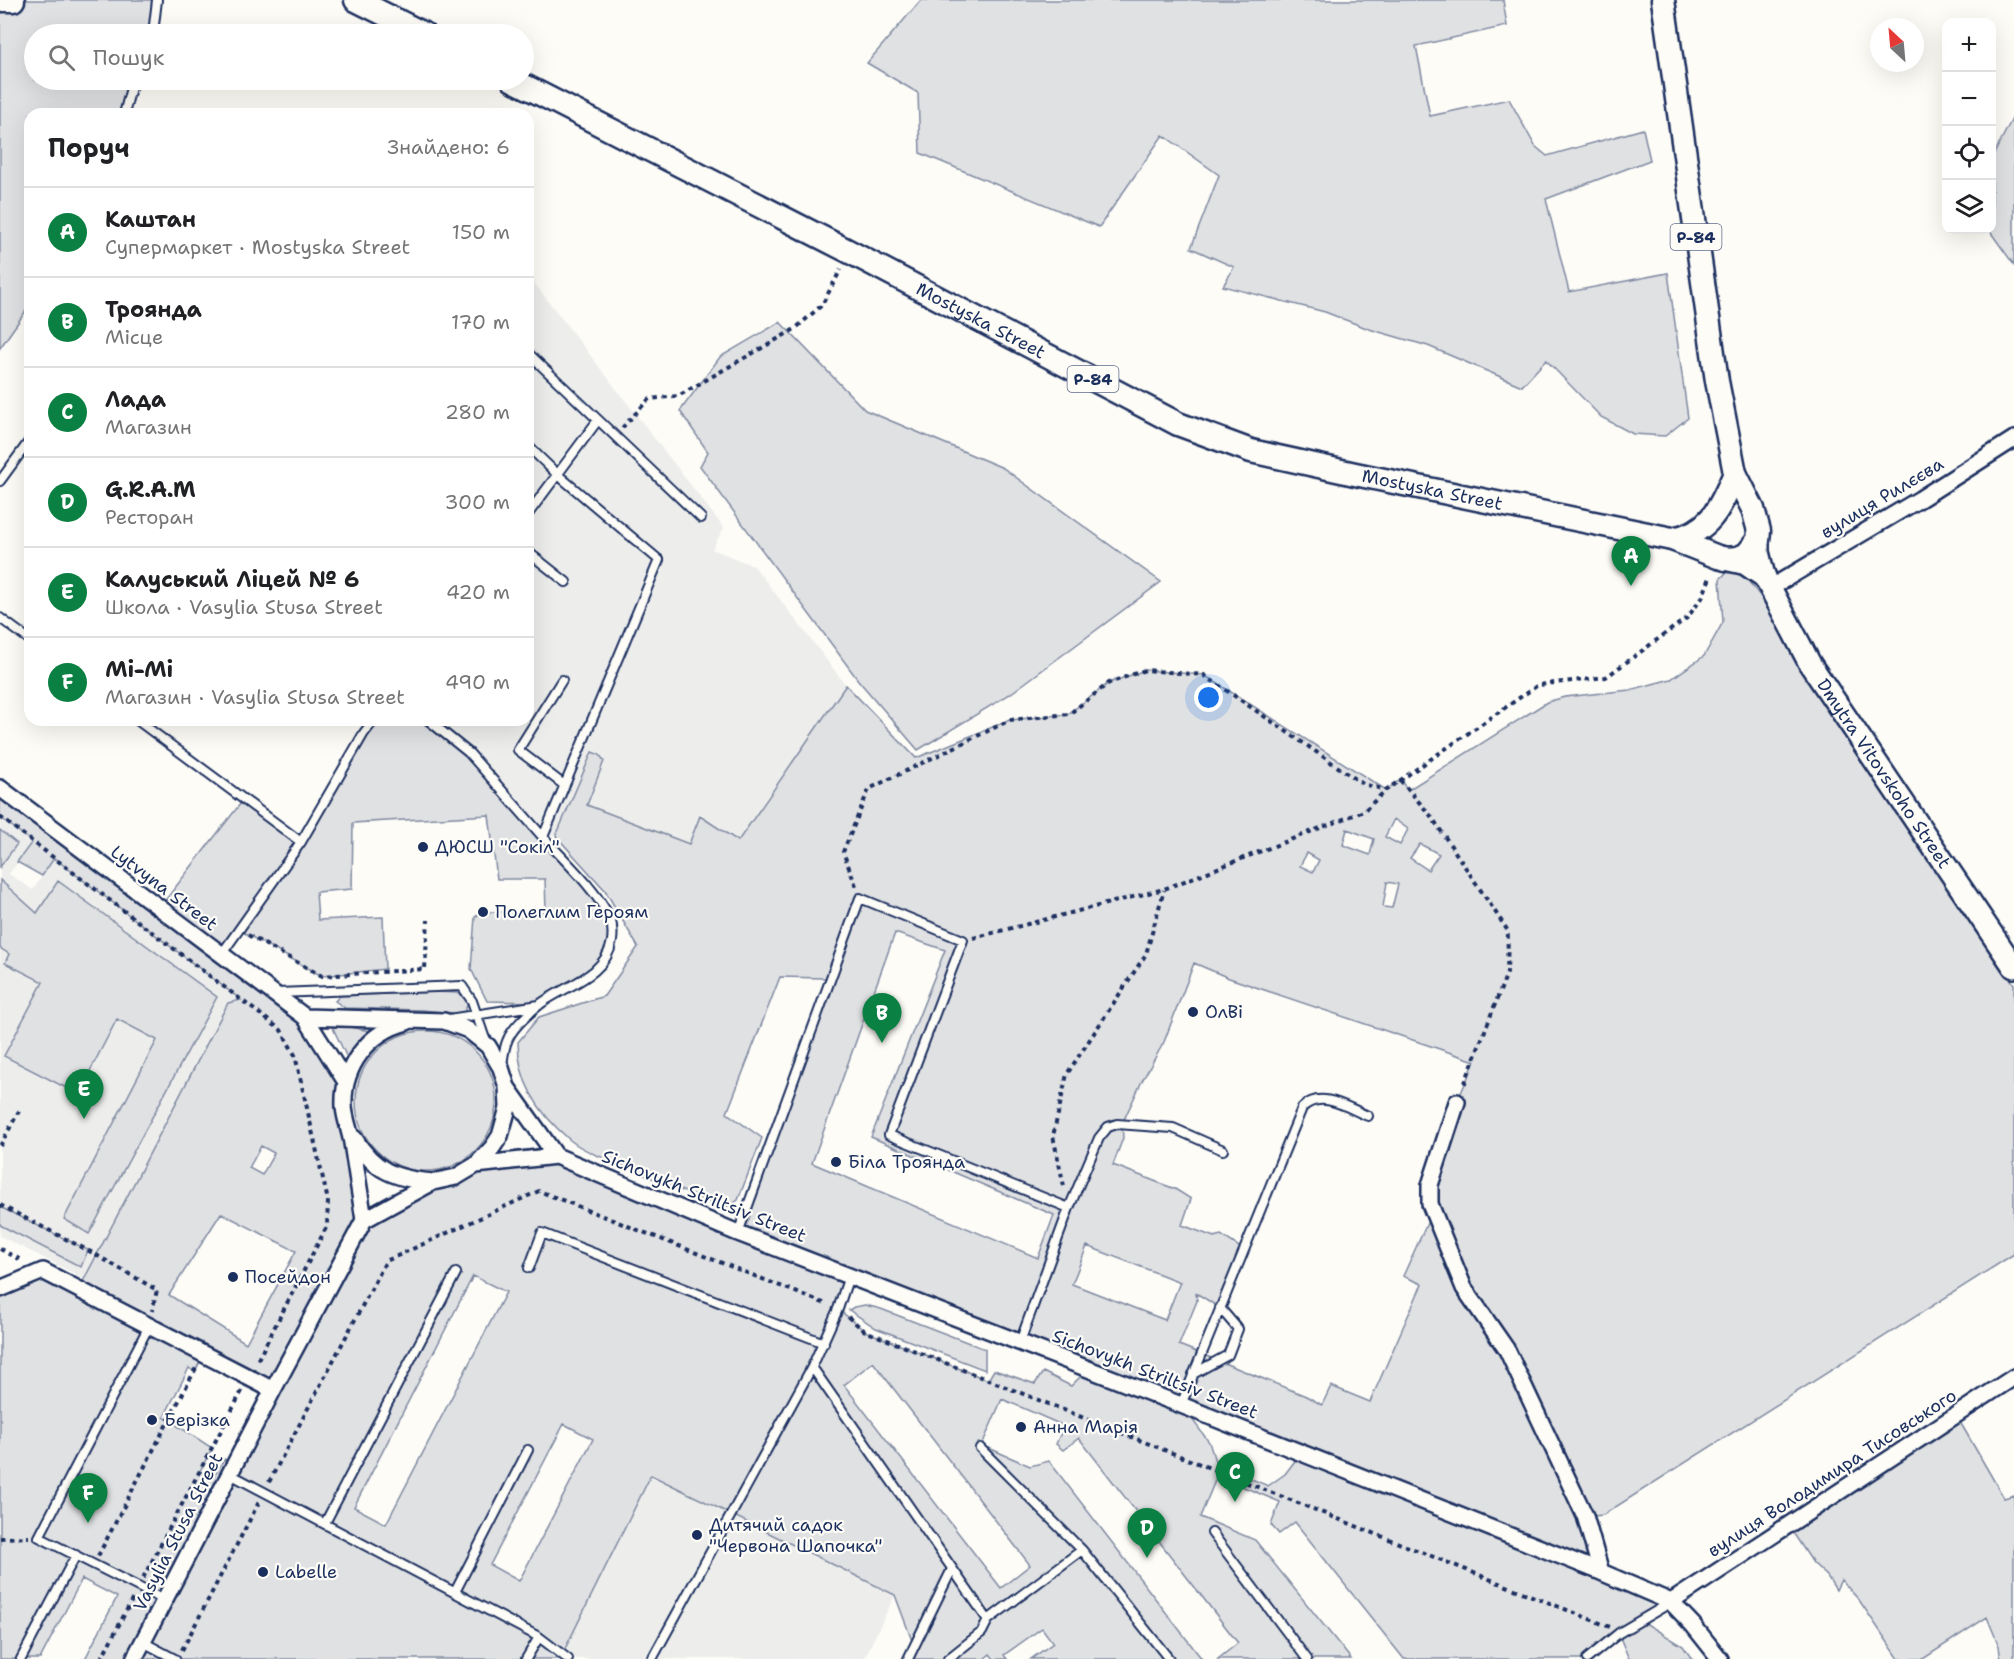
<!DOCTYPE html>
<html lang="uk">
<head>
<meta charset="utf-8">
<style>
	:root { --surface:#fff; --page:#f6f6f6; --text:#202124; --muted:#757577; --line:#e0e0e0; --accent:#0b8043 }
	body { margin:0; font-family:"Shantell Sans",sans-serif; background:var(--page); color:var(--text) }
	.controls { position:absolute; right:18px; top:18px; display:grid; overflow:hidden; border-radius:12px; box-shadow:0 6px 24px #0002 }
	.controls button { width:54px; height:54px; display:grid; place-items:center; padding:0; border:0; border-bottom:2px solid var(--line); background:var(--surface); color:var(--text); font:30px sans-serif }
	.compass { position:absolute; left:1870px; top:18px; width:54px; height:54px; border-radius:50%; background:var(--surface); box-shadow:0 6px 24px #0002; rotate:334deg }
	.you { position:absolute; left:1209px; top:698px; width:21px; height:21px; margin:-15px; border:4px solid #fff; border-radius:50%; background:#1a73e8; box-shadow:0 0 0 9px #1a73e833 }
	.badge { display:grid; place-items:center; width:39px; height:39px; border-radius:50%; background:var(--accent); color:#fff; font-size:20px; font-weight:700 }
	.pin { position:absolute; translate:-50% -50px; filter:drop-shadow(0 2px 3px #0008) }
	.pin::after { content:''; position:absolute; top:32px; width:21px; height:18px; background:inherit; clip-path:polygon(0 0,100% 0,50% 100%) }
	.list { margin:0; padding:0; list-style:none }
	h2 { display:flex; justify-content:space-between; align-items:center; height:78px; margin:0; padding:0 24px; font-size:26px }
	h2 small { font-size:20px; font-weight:400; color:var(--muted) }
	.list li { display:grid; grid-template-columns:39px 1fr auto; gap:18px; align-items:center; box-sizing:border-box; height:90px; padding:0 24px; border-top:2px solid var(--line) }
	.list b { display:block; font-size:22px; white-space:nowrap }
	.list p { margin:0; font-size:20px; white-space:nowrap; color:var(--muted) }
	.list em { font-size:20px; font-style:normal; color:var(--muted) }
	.icon { flex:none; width:33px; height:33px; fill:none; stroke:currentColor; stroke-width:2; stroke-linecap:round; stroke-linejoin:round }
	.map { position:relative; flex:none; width:2014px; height:1659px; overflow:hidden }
	.search { position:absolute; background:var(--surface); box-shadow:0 6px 24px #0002; left:24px; top:24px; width:510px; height:66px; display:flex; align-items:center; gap:15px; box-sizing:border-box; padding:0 21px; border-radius:33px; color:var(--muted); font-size:22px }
	.panel { position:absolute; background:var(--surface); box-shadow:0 6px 24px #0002; left:24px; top:108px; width:510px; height:618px; border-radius:18px }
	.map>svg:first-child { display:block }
</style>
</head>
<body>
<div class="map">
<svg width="2014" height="1659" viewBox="0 0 2014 1659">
	<rect width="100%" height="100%" fill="#fdfcf7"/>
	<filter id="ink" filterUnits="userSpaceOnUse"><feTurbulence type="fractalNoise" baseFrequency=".0167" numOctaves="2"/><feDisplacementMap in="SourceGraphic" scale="12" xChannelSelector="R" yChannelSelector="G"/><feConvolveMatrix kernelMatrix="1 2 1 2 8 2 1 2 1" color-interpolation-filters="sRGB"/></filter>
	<g filter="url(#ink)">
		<path fill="#edeeec" d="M528,275l196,253 -12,21 42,17 92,119 -109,156 -36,-24 -12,27 -102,-39 17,-44 -12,-9 -36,84 -20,-6 -111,-110h103z
			M0,817l33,25 -24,32 24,16 21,-32 187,142 -13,3 -143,276 -85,-43z
			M651,1475l244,120 -31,64h-304z"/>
		<path fill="#e0e1e3" stroke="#7e88a0" stroke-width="1.5" fill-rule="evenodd" d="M0,0h157l-6,34h-117v46h99l-9,34h-94v191l-30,43z
			M921,0h582l4,26 -91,20 14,70 79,-17 26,47 12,10 96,-27 7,31 -104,39 23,93 99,-19 20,145 -23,18 -32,-2 -32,-17 -55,-57 -24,26 -94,-40 -59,-17 -44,-17 -102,-26 11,-19 -43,-19 28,-73 -56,-40 -64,92 -179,-74 -2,-60 -51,-30z
			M2014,115v150l-25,-35h3v-72z
			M780,322l85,88 138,58 158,114 -151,112 -92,56 -60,-70 -158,-214 8,-14 -28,-41 40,-54z
			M1734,572l12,6 18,23 70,115 180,268v270l-411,261 -18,2 16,55 70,30 -31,18 43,26 9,13h-63l-11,-26 -31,26h-183l-109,-137 -16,12 -8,-9 9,-23 -63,-26 -17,41 55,23 96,119h-133l20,-16 -159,-205 -16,12 -7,-6 8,-18 -62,-27 -20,46 48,21 19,-5 153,198h-171l22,-16 -11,-15 -38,27 3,4h-13l-4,-5 -6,5h-76l6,-13 -19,-51 -244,-120 -91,184h-475l32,-62 -35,-18 -42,80h-40v-370l43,-18 36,18 149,-286 13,-3 -187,-142 -12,18 -25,-14 15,-20 -32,-25v-30l160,120 84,-108 57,42 73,-121h54l41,33 104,118 38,50 -1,29 -34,34 -43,18 -46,-1 -16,-32 4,-52 8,-5h63l-1,-33h-48l-8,-64 -136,8 -1,66 -36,3 2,28 65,-3 2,52 -63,7 -83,-46 -17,24 83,63 41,65 18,137 92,-42 100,-21 183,75 92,-251 -7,-2 -44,-1 -53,136 35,25 -24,62 -7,5 -9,3c-33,-14 -65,-28 -98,-42 -17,-7 -39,-14 -54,-26 -31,-26 -52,-57 -52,-98l21,-25 65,-21 34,-49 -33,-57 -49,-54 36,-84 8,3 4,6 -17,44 102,39 11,-28 38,25 108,-156 70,73 94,-38 58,-6 41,-31 36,-13 59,5 182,115 14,-10 8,10 139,-88 18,-5 65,-7 41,-11 33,-23 19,-34 -3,-43 6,-6zM1394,819l14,10 -8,16 -15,-8zM1347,829l27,10 -4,16 -27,-10zM1420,844l19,10 -11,16 -18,-12zM1307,853l12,7 -6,12 -13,-6zM1387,882l11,2 -6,24 -9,-1zM895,933l50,17 -74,187 183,78 -16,43 -226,-95zM1194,963l35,15 246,83 -18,41 -27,102 -2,17 -25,55 19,8 -52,118 -39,-16 -9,19 -16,-9 -127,-51 18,-44 -1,-8 24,15 24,-58 -23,-15 -7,2 -32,-12 9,-26 -16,-10 -62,-24 10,-27 -1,-14 20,-43 22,-39zM261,1146l13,7 -12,22 -13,-7zM221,1213l75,38 -50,92 -77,-48zM1087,1246l93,36 -15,38 -93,-36zM473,1276l33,16 -120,232 -32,-17zM850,1276l238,93 -17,17 -28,-14 -8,12 -41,-14 -6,10 -123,-49 -27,-22zM1468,1295l39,55 69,149zM203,1355l45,24 -4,7 26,13 -35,65 -11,-5 -11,19 -13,-7 12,-23 -48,-31 25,-49 6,4zM873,1362l157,203 -29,23 -157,-203zM1183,1407l118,46 -16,21 -17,12 -52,-22 -7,-22zM564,1424l29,15 -74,142 -29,-16z
			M0,830l17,14 -17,23z
			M0,880l37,33 21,-32 159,116 -128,237 -25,-15 93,-179 -40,-21 -39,75 -74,-38 39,-74 -38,-19 4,-9 -9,-6z
			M436,992l22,1 10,9 -4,12 -42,-4 -77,-2 -10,-7 5,-5z
			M334,1024l41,8 -26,30 -17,-36z
			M356 1101a70 70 0 1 1 140 0a70 70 0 1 1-140 0Z
			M0,1207l88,43 -7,17 -81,-42z
			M865,1305l16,4 104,40v21l-109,-42 -27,-18 5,-3z
			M1956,1415l48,83 10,-3v164h-13l-2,-13 -12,-29 -64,42h-24l-40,-59 -18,-20 -5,10 -9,-14 -14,-13 -25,-38z"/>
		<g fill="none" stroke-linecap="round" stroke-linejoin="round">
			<defs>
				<path id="lane" d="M151,34l3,-9 3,-25
					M124,114l9,-34
					M528,353l173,165
					M0,481l30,-41
					M528,514l70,-94
					M528,552l38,30
					M0,618l30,22
					M562,680l-44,70 46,35
					M137,720l164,122
					M428,720l41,33 74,84
					M221,955l80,-113 63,-109 10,-13
					M277,993l185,-7 10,15 14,41
					M449,1019l90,-14
					M502,1066c1,-8 2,-19 6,-27 5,-12 20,-25 31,-34 24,-19 67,-28 73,-64 1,-8 1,-15 -2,-23 -16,-31 -44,-56 -67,-81l116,-277 -101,-85 -30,-29
					M1069,1208l30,-70 9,-11 9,-3 56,4 50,22
					M738,1233l122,-335 103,42 -74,195 180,73 -49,134
					M529,1268l13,-35 282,110
					M849,1276l-11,33 -26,58 176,253
					M149,1326l-110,211 125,63
					M1193,1374l35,-19 10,-26 -18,-21
					M1181,1405l121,-297c19,-19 46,0 66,8
					M980,1448l102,102
					M230,1474l309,163 -13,22
					M325,1523l131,-250
					M1212,1533l95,126
					M455,1592l73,-142
					M539,1637l29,22
					M143,1642l32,17
					M21,1659l55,-104
					M652,1659l160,-292
					M908,1659l44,-90
					M948,1659l34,-27 6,-12 94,-70 87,109
					M1587,1659l32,-26 51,-30"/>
				<path id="street" d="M1770,588l150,-89 94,-60
					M0,788l305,229 41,65
					M507,1087l49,69
					M1457,1102l-27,83v19l34,84 43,62 78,166 16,56
					M354,1138c20,33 41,41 79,44
					M476,1165l80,-9 182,77 443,172 420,167 70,30 22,23 27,34
					M364,1220c-4,-26 -8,-51 -12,-77 -2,-12 -7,-24 -8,-36 -2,-40 24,-75 63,-85
					M0,1289l43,-18 230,119
					M1671,1602l343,-225
					M134,1659l139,-269 91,-170 69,-38 23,-5 20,-12 16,-17 8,-12 8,-28 -1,-21 -6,-19 -13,-22 -20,-16 -24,-9 -139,-4"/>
				<g id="secondary">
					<path id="s1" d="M1758,540v12l6,24 46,88 204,303"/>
				</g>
				<g id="primary">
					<path d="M0,0h13"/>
					<path d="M356,0l68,34"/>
					<path d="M1663,0l54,381 18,92 18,36 6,22 -1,9 -11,14 -9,4 -12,1"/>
					<path id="s2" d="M513,80l337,172 328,172 73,27 104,23 317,65 46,18 27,6 19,13"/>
					<path d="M1672,539c39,-6 49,-34 63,-66"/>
				</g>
			</defs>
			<use href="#lane" stroke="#1b2f5e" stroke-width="12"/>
			<use href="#street" stroke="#1b2f5e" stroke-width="20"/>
			<use href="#secondary" stroke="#1b2f5e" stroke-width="26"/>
			<use href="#primary" stroke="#1b2f5e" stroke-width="27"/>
			<path stroke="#1b2f5e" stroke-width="4" stroke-dasharray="4.5 4.5" stroke-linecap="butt" d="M622,428l27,-29 29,-3 117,-67 27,-24 19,-36
				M1400,780l31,36 77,115 -1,42 -44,115
				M0,817l281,213 14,25 33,146 -1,25 -71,137
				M856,886l-13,-34 26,-63 141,-69 59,-6 40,-31 36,-13 59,5 159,109 23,6 152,-105 68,-8 81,-59 15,-20 9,-23
				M248,935l74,41 103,-7 3,-49
				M973,938l191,-49 200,-78 22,-21
				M0,1146l19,-35
				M1064,1186l-11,-50 14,-62 79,-120 18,-64
				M0,1205l91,47 66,38 -5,21
				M0,1249l23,12
				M848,1317l17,14 745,296
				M269,1482l117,-221 153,-70 287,113
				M0,1538l29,-1
				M98,1556l98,-188
				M143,1578l99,-187
				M182,1650l77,-148
				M101,1659l32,-61"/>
			<use href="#lane" stroke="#fdfcf7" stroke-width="8"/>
			<use href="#street" stroke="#fdfcf7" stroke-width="15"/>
			<use href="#secondary" stroke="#fdfcf7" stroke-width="21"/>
			<use href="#primary" stroke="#fdfcf7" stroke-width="22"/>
		</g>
	</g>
	<g fill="#1b2f5e" stroke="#fdfcf7" stroke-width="2">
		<circle cx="423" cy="847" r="6"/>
		<circle cx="483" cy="912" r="6"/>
		<circle cx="1193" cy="1012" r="6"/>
		<circle cx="836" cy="1162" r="6"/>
		<circle cx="233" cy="1277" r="6"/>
		<circle cx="152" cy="1420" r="6"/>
		<circle cx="1021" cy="1427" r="6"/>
		<circle cx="697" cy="1535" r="6"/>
		<circle cx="263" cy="1572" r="6"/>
	</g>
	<g text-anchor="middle" stroke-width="4.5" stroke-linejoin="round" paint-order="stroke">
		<g fill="#fdfcf7" stroke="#5f6c8c" stroke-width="1.5">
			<rect x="1670.5" y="224" width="51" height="26" rx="4.5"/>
			<rect x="1067.5" y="366" width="51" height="26" rx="4.5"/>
		</g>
		<g font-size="16" font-weight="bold" fill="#1b2f5e">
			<text x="1696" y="243">Р-84</text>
			<text x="1093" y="385">Р-84</text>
		</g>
		<g font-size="18" fill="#1b2f5e" stroke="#fdfcf7">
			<text dy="6" stroke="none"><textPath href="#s2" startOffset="526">Mostyska Street</textPath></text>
			<text dy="6" stroke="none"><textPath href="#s2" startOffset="1012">Mostyska Street</textPath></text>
			<text transform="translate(1882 498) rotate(-31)" y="6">вулиця Рилєєва</text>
			<text dy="6" stroke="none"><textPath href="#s1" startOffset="268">Dmytra Vitovskoho Street</textPath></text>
			<text transform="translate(164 888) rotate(37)" y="6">Lytvyna Street</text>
			<text transform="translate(704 1196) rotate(22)" y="6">Sichovykh Striltsiv Street</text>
			<text transform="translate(1155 1374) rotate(21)" y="6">Sichovykh Striltsiv Street</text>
			<text transform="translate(1832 1473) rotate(-33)" y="6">вулиця Володимира Тисовського</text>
			<text transform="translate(178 1532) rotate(-63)" y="6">Vasylia Stusa Street</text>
		</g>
		<g font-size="18" fill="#1b2f5e" stroke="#fdfcf7" text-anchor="start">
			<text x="435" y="853">ДЮСШ "Сокіл"</text>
			<text x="495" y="918">Полеглим Героям</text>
			<text x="1205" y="1018">ОлВі</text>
			<text x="848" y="1168">Біла Троянда</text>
			<text x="245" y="1283">Посейдон</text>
			<text x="164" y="1426">Берізка</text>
			<text x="1033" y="1433">Анна Марія</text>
			<text x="709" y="1531">Дитячий садок<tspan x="709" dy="21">"Червона Шапочка"</tspan></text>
			<text x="275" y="1578">Labelle</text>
		</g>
	</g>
</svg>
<div class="controls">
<button>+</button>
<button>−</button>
<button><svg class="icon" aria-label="locate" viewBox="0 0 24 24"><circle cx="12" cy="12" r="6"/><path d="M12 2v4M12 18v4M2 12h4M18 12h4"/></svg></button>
<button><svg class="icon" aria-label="layers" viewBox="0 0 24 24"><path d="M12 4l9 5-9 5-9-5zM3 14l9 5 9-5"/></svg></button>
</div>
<svg class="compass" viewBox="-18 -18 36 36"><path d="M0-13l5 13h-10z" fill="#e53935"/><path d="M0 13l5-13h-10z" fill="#757577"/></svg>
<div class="you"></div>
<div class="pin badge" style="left:1631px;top:586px">A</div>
<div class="pin badge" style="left:882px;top:1043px">B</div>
<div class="pin badge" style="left:1235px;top:1502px">C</div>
<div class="pin badge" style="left:1147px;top:1558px">D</div>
<div class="pin badge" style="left:84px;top:1119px">E</div>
<div class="pin badge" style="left:88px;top:1523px">F</div>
<div class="search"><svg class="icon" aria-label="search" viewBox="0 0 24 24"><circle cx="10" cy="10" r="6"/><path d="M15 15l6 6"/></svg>Пошук</div>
<section class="panel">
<h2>Поруч<small>Знайдено: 6</small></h2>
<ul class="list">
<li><span class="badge">A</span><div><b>Каштан</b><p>Супермаркет · Mostyska Street</p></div><em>150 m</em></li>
<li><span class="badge">B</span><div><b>Троянда</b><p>Місце</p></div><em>170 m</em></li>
<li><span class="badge">C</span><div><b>Лада</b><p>Магазин</p></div><em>280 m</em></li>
<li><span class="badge">D</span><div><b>G.R.A.M</b><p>Ресторан</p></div><em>300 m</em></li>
<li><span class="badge">E</span><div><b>Калуський Ліцей № 6</b><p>Школа · Vasylia Stusa Street</p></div><em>420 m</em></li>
<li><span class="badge">F</span><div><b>Мі-Мі</b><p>Магазин · Vasylia Stusa Street</p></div><em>490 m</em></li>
</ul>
</section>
</div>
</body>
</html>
